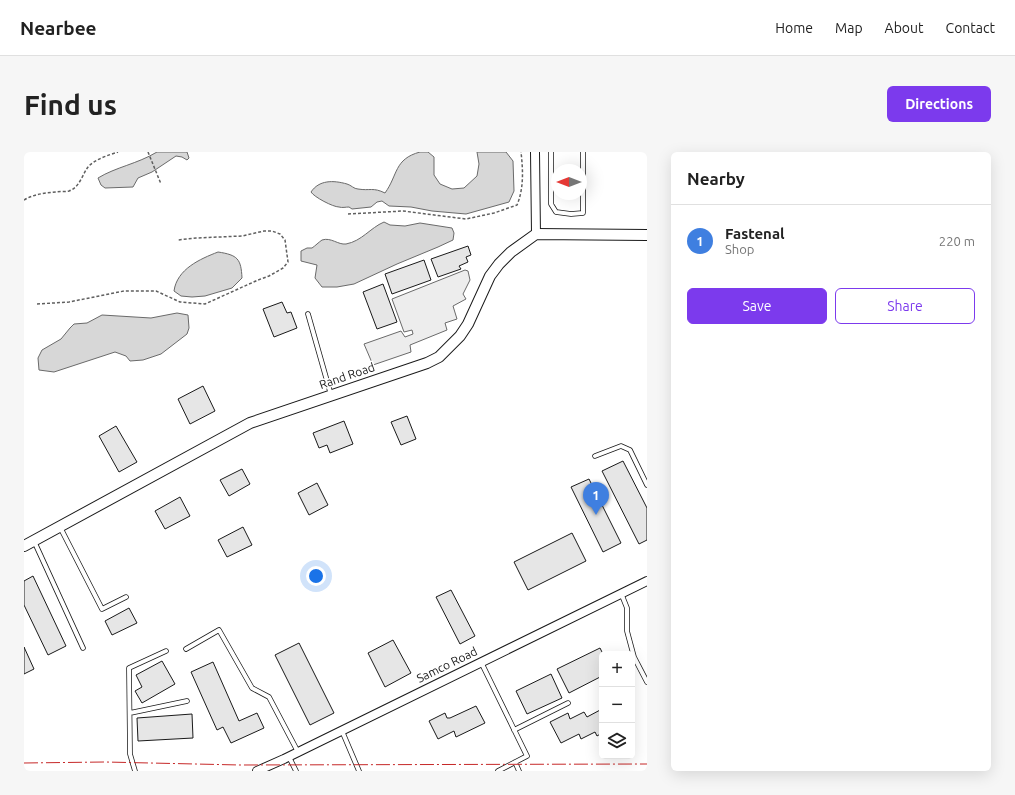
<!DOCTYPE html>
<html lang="en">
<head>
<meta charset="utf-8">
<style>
	:root { --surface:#fff; --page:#f6f6f6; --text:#222; --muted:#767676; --line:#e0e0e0; --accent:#7c3aed }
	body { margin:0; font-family:Ubuntu,sans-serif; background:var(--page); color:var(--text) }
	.controls { position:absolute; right:12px; bottom:12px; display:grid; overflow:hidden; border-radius:6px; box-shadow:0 4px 16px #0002 }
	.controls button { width:36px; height:36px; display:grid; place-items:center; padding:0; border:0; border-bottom:1px solid var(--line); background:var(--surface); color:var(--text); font:20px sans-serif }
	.compass { position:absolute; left:527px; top:12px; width:36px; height:36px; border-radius:50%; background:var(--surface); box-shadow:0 4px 16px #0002; rotate:270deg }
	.you { position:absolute; left:292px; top:424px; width:14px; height:14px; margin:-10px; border:3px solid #fff; border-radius:50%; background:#1a73e8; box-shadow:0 0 0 6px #1a73e833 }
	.badge { display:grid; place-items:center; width:26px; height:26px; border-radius:50%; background:var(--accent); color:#fff; font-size:13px; font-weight:700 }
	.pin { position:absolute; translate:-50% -33px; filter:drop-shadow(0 1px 2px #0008) }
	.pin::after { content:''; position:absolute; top:21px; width:14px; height:12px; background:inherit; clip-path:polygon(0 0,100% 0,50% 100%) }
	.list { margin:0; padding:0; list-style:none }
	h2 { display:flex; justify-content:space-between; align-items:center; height:52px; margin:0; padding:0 16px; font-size:17px }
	h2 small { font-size:13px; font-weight:400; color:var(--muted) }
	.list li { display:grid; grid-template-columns:26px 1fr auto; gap:12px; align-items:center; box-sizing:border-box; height:72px; padding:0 16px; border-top:1px solid var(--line) }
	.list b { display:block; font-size:15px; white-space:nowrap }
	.list p { margin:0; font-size:13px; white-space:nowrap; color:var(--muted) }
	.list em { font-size:13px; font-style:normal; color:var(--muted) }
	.actions { display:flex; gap:8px; padding:12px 16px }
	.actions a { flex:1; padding:9px 0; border:1px solid var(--accent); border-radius:6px; text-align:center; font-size:14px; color:var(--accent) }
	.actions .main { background:var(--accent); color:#fff }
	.icon { flex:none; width:22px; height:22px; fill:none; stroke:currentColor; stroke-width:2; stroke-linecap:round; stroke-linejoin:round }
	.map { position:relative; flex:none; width:623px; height:619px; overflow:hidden; border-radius:6px }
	header { display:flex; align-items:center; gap:24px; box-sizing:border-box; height:56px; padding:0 20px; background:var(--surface); border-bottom:1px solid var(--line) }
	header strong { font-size:19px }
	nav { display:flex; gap:22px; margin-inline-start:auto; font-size:14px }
	.intro { display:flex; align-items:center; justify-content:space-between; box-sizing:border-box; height:96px; padding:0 24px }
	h1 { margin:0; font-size:28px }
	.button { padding:10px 18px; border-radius:6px; background:var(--accent); color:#fff; font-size:14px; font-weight:700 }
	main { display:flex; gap:24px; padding:0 24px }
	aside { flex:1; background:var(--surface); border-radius:6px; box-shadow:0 4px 16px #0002 }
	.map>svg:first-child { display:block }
</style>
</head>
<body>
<header>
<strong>Nearbee</strong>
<nav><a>Home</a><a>Map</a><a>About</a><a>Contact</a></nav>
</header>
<div class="intro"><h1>Find us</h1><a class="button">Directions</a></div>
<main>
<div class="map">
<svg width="623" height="619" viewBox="0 0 623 619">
	<rect width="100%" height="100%" fill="#fff"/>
	<path fill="#ededed" stroke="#6a6a6a" d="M441,118l3,1 2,9 -7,14 3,5 -13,7 4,13 -12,4 2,7 -37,15 1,7 -38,13 -9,-21 37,-13 4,6 8,-3 -1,-4 -8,2 -12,-33z"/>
	<path fill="#d7d7d7" stroke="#6a6a6a" d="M133,0h30l2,6 -2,2 -5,-3 -6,-1 -24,16 -14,6 -5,9 -28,1 -4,-3 -3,-7c18,-11 39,-14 59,-26z
		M396,0h8l6,5v18l6,9 12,5 12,-1 13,-12 2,-12 -2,-12h29l7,9 1,30 -5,11 -43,12 -34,-3 -21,-4 -22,-1 -7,-5 -5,1 -6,5 -19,2 -3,-2c-3,0 -7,1 -10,0 -6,0 -25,-10 -28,-15 8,-12 22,-12 36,-8 4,1 7,5 11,5 12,2 15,-2 27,4 13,-18 9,-34 35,-41z
		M360,70l6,3 15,1 15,-3 32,5 2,5 -1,7 -15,7 -41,17 -43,20 -17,3h-15l-7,-9 2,-13 -16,-4v-10l6,-3h5c3,-2 7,-6 10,-8 9,-3 16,5 24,4 16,-3 24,-16 38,-22z
		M194,100c20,3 23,7 24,26l-10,10 -27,8 -13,1 -11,-1 -7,-5c3,-22 26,-32 44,-39z
		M153,161l11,2 1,13 -2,6 -26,20 -18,6 -13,1 -4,-5 -11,-4 -61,20 -15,-2 -1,-12 4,-8 19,-11 9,-11 4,-4 13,-1 15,-8 49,3z"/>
	<path fill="#e6e6e6" stroke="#1a1a1a" d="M444,94l3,9 -5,2 2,5 -9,4 2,3 -23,8 -7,-18z
		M400,108l7,20 -39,14 -7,-20z
		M359,132l14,38 -20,7 -14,-37z
		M258,150l5,11 4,-1 6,16 -23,9 -11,-28z
		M179,234l12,25 -25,13 -12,-25z
		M383,264l9,23 -15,6 -10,-23z
		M320,269l9,23 -23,9 -3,-8 -8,3 -6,-15z
		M92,274l21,36 -18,10 -20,-36z
		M599,309l24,47v32l-8,4 -37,-73z
		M218,317l8,15 -21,12 -9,-16z
		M565,327l32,64 -18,9 -32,-65z
		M293,331l11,22 -19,10 -11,-22z
		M156,345l10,19 -25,13 -10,-18z
		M219,375l9,18 -25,12 -9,-17z
		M548,381l14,28 -58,29 -14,-28z
		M9,424l33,70 -18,9 -24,-50v-24z
		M427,438l24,46 -15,8 -24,-47z
		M105,456l8,15 -25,12 -7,-14z
		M369,488l18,33 -26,14 -17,-34z
		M275,491l35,70 -24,12 -35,-70z
		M0,495l10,22 -10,5z
		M576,496l3,6h-1v22l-33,17 -12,-24z
		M138,509l13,23 -33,19 -7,-12 7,-4 -6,-12z
		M189,510l26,59 18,-8 7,15 -33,15 -8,-16 -6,3 -26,-58z
		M527,522l11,24 -35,16 -11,-23z
		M452,554l9,17 -29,14 -2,-6 -16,8 -9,-18 16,-8 2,5h3z
		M578,557v24l-5,3 -2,-4 -14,7 -2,-5 -18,9 -11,-21 18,-9 2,6 14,-7 3,5z
		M168,562l1,24 -55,3 -1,-23z"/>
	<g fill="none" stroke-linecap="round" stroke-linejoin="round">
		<defs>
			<path id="service" d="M527,0v52l5,8 15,2 12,-1v-61
				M284,162l23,81
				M571,304l26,-10 9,4 17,35
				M36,375l42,82 24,-12
				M10,389l49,107
				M597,441l6,15v23l7,26 13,25
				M162,497l33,-19 33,58 17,9 29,55
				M457,510l46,94 -29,15
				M106,561l57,-12
				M490,578l54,-27
				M318,579l17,40
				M265,605l7,14
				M491,610l4,9
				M111,619l-5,-17 -1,-86 37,-17"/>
			<path id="minor" d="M511,0l1,82
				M233,619l27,-12 363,-178"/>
			<path id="tertiary" d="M0,394l226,-123 177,-60 12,-6 21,-21 8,-12 22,-48 9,-12 12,-12 25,-18 111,1"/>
		</defs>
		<use href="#service" stroke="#1a1a1a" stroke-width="5.5"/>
		<use href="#minor" stroke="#1a1a1a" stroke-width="10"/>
		<use href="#tertiary" stroke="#1a1a1a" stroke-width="12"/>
		<path stroke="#5f5f5f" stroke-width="1.5" stroke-dasharray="3 2" stroke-linecap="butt" d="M124,0l13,32
			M0,48c10,-6 21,-7 32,-8 4,-1 9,0 13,-1 11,-4 13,-16 19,-24 7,-8 21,-12 30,-15
			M324,62l55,-3 63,8 28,-6 23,-8c7,-17 6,-35 4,-53
			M13,152l32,-2 55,-11h32l24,11 25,2 53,-24 11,-4 14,-8 5,-6 -3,-22 -5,-6 -8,-3h-8l-22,5 -46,2 -18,2"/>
		<use href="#service" stroke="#fff" stroke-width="4"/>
		<use href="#minor" stroke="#fff" stroke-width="8"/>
		<use href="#tertiary" stroke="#fff" stroke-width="10"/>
		<path stroke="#c62828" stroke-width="1" stroke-dasharray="14 3 2 3" stroke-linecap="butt" d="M0,611l81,-1 135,3 407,-1"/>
	</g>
	<g text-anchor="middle" stroke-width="3" stroke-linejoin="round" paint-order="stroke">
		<g font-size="12" fill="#1a1a1a" stroke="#fff">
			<text transform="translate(323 224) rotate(-19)" y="4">Rand Road</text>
			<text transform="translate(423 513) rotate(-26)" y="4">Samco Road</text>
		</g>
	</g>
</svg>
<div class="controls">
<button>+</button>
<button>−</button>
<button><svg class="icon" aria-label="layers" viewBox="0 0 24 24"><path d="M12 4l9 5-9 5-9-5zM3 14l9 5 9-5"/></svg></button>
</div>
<svg class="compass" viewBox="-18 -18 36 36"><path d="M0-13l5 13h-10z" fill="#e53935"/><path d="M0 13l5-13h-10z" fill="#767676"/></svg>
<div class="you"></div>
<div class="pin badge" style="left:572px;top:363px;background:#3f7fe0">1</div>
</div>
<aside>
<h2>Nearby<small></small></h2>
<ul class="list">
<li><span class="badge" style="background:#3f7fe0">1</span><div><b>Fastenal</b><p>Shop</p></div><em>220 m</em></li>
</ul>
<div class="actions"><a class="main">Save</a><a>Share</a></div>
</aside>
</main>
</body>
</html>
